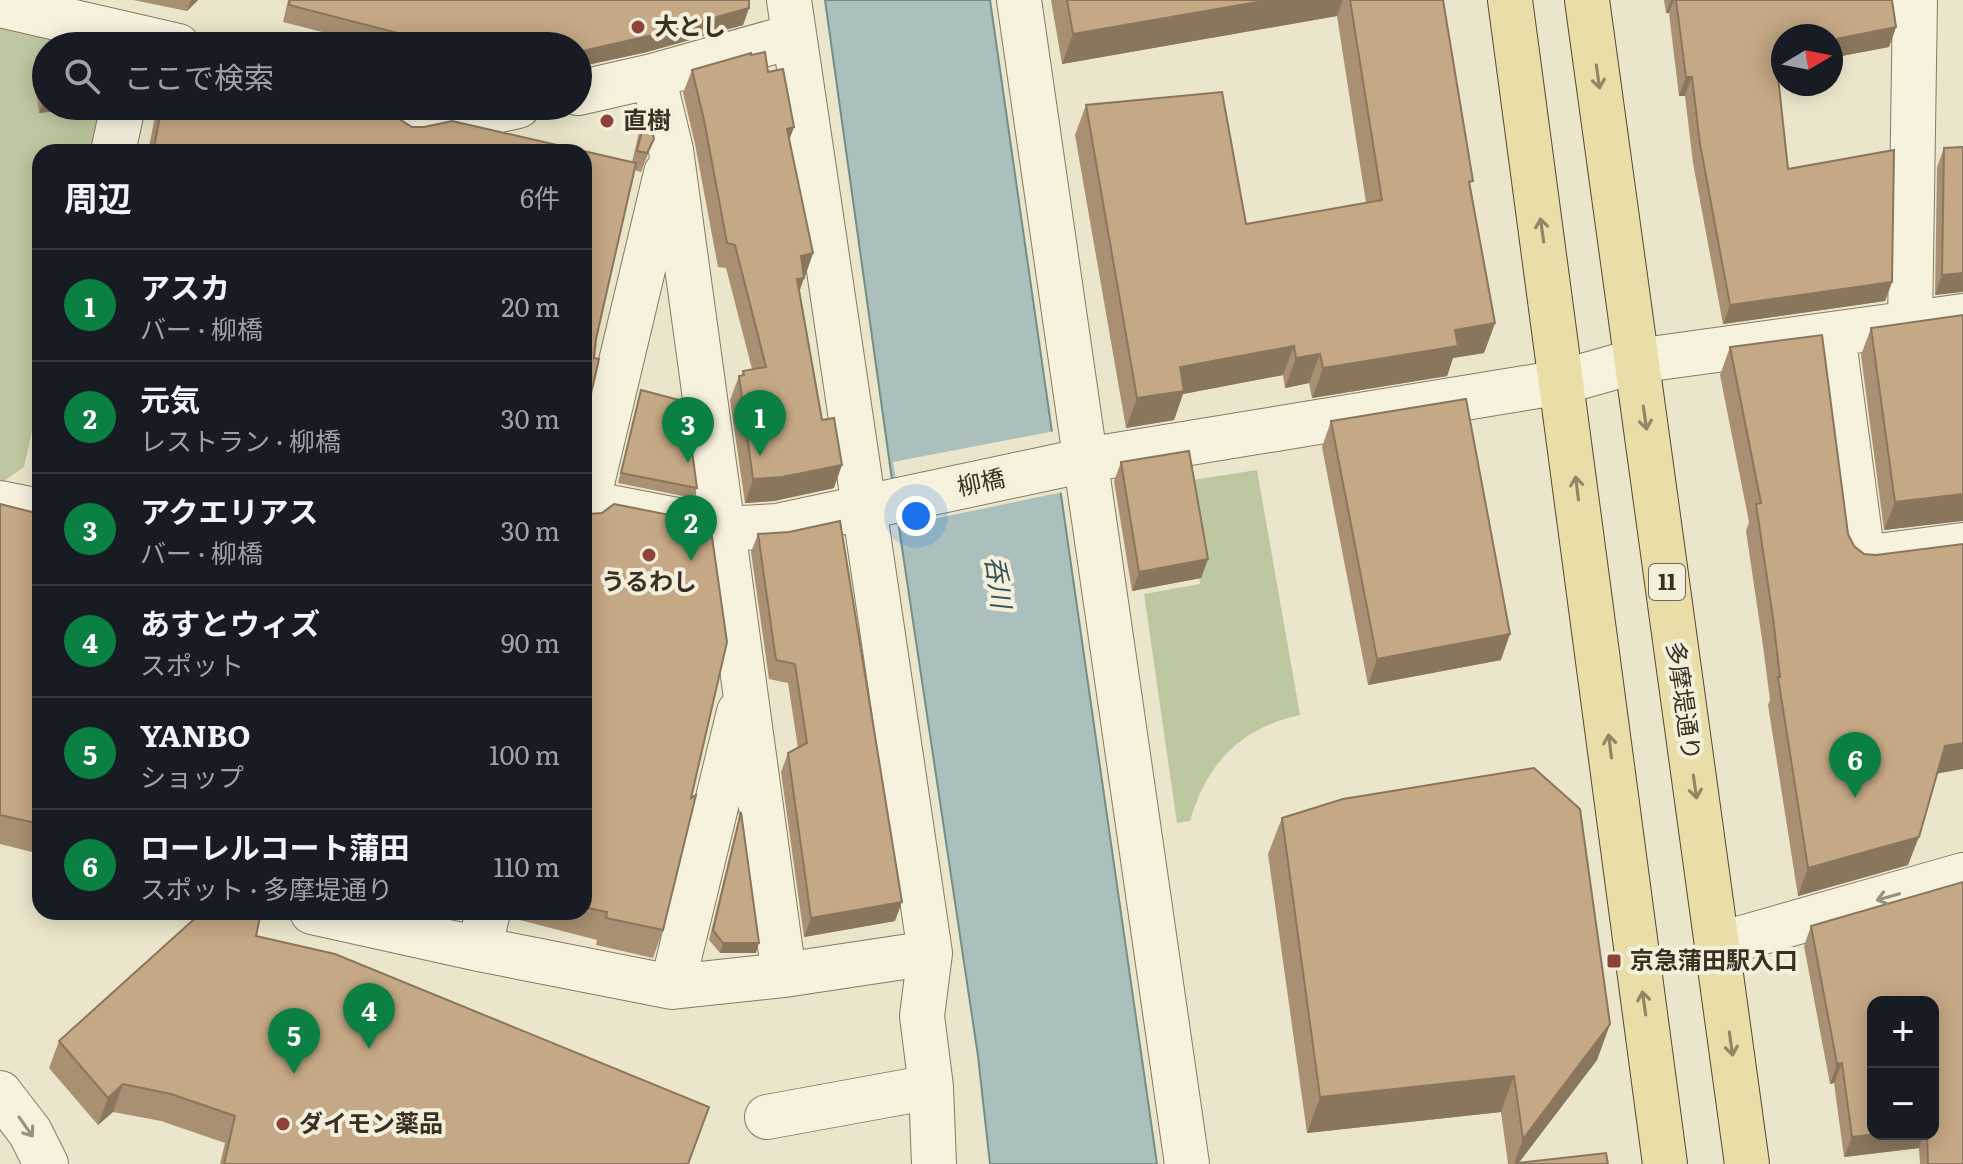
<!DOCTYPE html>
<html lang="ja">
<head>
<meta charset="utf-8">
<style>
	:root { --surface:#171b24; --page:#242831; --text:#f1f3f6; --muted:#9ea1a6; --line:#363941; --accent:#0b8043 }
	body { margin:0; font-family:Literata,"Noto Sans JP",serif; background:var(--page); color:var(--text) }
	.controls { position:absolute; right:24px; bottom:24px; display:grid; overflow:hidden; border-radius:16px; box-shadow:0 4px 20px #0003 }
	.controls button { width:72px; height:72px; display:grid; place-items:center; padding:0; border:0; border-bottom:2px solid var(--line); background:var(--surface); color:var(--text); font:40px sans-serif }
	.compass { position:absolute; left:1771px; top:24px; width:72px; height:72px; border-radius:50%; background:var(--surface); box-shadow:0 4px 20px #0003; rotate:80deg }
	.you { position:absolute; left:916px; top:516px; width:28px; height:28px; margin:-20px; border:6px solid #fff; border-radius:50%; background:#1a73e8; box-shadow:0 0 0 12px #1a73e833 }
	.badge { display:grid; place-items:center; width:52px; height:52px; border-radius:50%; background:var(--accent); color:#fff; font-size:26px; font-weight:700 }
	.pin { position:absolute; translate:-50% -66px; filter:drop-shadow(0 2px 4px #0008) }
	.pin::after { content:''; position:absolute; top:42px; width:28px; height:24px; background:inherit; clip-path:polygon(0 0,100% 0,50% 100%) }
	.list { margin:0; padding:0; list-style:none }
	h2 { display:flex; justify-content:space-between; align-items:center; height:104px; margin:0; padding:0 32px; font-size:34px }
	h2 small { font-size:26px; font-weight:400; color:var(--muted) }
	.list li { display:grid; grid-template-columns:52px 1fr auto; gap:24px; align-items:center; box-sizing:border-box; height:112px; padding:0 32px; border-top:2px solid var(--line) }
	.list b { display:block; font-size:30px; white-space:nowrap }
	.list p { margin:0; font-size:26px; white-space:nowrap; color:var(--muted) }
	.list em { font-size:26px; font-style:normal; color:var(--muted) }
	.icon { flex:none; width:44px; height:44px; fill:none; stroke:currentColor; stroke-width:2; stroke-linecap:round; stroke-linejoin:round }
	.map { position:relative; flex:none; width:1963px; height:1164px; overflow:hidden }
	.search { position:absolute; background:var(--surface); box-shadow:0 4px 20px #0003; left:32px; top:32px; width:560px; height:88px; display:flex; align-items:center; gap:20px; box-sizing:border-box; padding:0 28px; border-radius:44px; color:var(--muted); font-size:30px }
	.panel { position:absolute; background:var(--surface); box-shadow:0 4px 20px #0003; left:32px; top:144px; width:560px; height:776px; border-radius:24px }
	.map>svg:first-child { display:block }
</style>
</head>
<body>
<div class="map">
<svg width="1963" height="1164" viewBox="0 0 1963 1164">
	<rect width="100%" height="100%" fill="#ebe6cb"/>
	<path fill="#bec8a0" d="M0,24l98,22h-52v60h59l-11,46h-54v244l-16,71 -21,15h-3z
		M1257,470l43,245c-60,13 -93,48 -110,106l-13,2 -33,-229 56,-10 -14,-103z"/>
	<path fill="#abc0bd" stroke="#728e8b" stroke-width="2" d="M825,0h165l167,1164h-167l-12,-108 -84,-562z"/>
	<path fill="#ebe6cb" d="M1055,431l8,61 -159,33 -11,-63z"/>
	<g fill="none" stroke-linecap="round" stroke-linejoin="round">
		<defs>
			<path id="minor" d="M789,0l141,953 -8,63 9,71 3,77
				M1019,0l168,1164
				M0,5l178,41
				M653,76l18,74 113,825
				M578,93l75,-17 141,-40
				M409,130l109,-24
				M113,152l10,-46
				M1910,324l5,-324
				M1833,334l30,224 100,-13
				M584,502l140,27 53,-3 309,-66 476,-78 74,-21 327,-45
				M0,503l40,8
				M584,517l82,-344
				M312,912l167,37 193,38 112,-12 146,-22
				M1717,945l246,-70
				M479,949l9,-37
				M672,987l67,-275
				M0,1093l30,39 16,32
				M767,1117l164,-30"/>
			<path id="major" d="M1510,0l155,1164
				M1587,0l160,1164"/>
		</defs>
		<use href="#minor" stroke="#867a61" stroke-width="46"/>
		<use href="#major" stroke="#554834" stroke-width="46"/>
		<use href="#minor" stroke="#f6f2de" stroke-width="44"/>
		<use href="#major" stroke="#e9dea8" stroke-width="44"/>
	</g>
	<path fill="#a99072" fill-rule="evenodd" d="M133,0h65l-11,11z
		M288,0h461v8l-6,17 -96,27 -69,15v-21h-201l-94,-24z
		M1051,0h392l28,188 24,135 -11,30 -31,5 -6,18 -135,22 -3,-15 -24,5 -2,-13 -100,19 -9,26 -48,8 -51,-293 11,-30 160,119 120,-21 -29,-187 -275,48z
		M1664,0h228l4,27 -7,20 -58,11v-22l-52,32 -2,5 11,96 104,113 -7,19 -162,23 -30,-161 -8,-67h-6l-10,-83h-3z
		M751,55l17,17 26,55 -5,13 24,113 -14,39 35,196 -60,13 -29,2 -15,-103 9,-24h3l1,-5 9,-2 -26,-101 -8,-1 -23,-123 -12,-51 9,-23z
		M37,57l47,51 -45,5 -6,-46z
		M157,106h230l8,2 6,12 11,7h12l28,-6 180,41 8,-34 7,-18 7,29 -13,33 -7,-2 -38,169 -2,19 5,1 -15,65v-272h-436z
		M1944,148l16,143 -25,4 2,-128z
		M1871,328l89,192 -76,10 -23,-175z
		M1730,347l118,187 6,12 10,8 12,1 61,218 -29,92 -110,31 -30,-191 2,-5 -7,-54 -17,-115 3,-9 -29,-147z
		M641,390l56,98 -4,10 -75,-15 20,-84z
		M1331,421l170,239 -133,25 -46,-238z
		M1121,462l87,97 -7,19 -69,13 -18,-110z
		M0,504l40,10v340l-40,-10z
		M584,511l107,287 -28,132 -10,28 -57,-13 1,-5 -85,-22v-6h72z
		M758,534l137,387 -91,16 -23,-165 7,-19 10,-5 -10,-65 -19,-4 -18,-127z
		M741,812l15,141h-36l-11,-13 29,-118z
		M1282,818l328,206 -13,36 -78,102 89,2h-100l-7,-52 -194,21 -39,-279z
		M1963,882v282h-43l-1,-16 -75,9 -10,-74 -4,1 -26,-138 7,-20zM1873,1002h60v132h-60z
		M256,936l432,228h-468l5,-21 -64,-22 -48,-9 -15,13 -49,-57 10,-27z"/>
	<path fill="#8a765d" d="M191,0h7l-11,11z
		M1269,0h74l-6,16 -275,48 11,-30z
		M1671,0h3l-5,13h-3z
		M749,8l-6,17 -96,27 -69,15v-15z
		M1896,27l-7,20 -58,11v-18z
		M1783,49v18l-4,1 -6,17 5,-35z
		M1686,77h6l-7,19h-6z
		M43,103h3v3h39l-1,2 -45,5z
		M794,127l-9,24 2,-22z
		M813,253l-8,24 -4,-21z
		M1963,273v19l-28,3 7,-20z
		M804,278l-8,23 1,-22z
		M1892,282l-7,19 -162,23 7,-19z
		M1495,323l-11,30 -31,5 -6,18 -135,22 11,-30 132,-38z
		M1294,346l-11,29 -100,19 -9,26 -48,8 11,-30 43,-31z
		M1320,354l-11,29 -24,5 11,-30z
		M842,465l-8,23 -60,13 -29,2 8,-24z
		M1963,494v27l-79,9 11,-28z
		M1208,559l-7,19 -69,13 7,-19z
		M1510,634l-9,26 -133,25 9,-26z
		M1963,743v26l-28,5 10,-28z
		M1919,837l-11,28 -110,31 10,-28z
		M902,902l-7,19 -91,16 7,-19z
		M723,943h36l-3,10h-36z
		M1610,1024l-13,36 -79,104h-4l9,-25z
		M1842,1063l-8,20 -4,1 7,-20z
		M1514,1076l-13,36 -194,21 13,-36z
		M123,1084l-10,28 -15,13 10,-27z
		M1876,1134h48l-5,14 -75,9 8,-20z"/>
	<path fill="#c5a885" stroke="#8a765d" stroke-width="2" d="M290,0h459v8l-96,27 -75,17v-6h-130l-159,-41z
		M1067,0h202l-196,34z
		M1350,0h93l30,181 -4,1 26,141 -40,7 3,16 -135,22 -3,-14 -24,4 -2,-12 -114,21 4,24 -47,7 -51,-293 136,-13 24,132 136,-24z
		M1676,0h216l4,27 -65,13v-4h-48v13l-5,1 2,16 -3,1 11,102 106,-19 -2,132 -162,23 -30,-161 -8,-67h-6z
		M765,52l3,20 15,-3 11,58 -7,2 26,124 -12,3 3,22 -7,1 25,141 12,-2 8,47 -60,12 -29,2 -14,-103 5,-1 -1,-4 23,-4 -31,-122 -8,-2 -23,-123 -12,-50 59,-17v2z
		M46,56v47h-3l-6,-46z
		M162,106h225l8,2 6,12 11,7h12l28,-6 184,42 -40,176 -2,19 5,1 -15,65v-272h-431z
		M647,110l7,29 -7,14 -10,-2z
		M1963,147v126l-21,2 2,-127z
		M1963,315v179l-68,8 -24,-174z
		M1822,335l26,199 6,12 10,8 12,1 87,-11v199l-18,3 -26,91 -111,31 -30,-191h2l-7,-59 -17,-114 5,-1 -31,-156z
		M641,390l38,10 6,-1 12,89 -76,-15z
		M1466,399l44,235 -133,25 -46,-238z
		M1189,451l19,108 -69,13 -18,-110z
		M0,504l40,10v310l-40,-9z
		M614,504l96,19 17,119 -36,156 5,-3 -33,135 -57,-12 1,-6 -23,-5v-396l5,3 13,-1z
		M840,521l62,381 -91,16 -23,-165 19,-10 -12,-79 -19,-4 -18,-126 31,-2z
		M1534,768l46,41 30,215 -87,115 -9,-63 -194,21 -38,-279 61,-19z
		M741,812l18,131h-36l-10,-13z
		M1963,882v282h-35l-1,-30h6v-132h-60v132h3l-24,3 -10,-74 -5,1 -26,-138z
		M202,912h59l-5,24 79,18 374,153 -21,57h-464l11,-48 -64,-22 -48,-10 -15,14 -49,-57z
		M1606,1153l2,11h-90v-1z"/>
	<defs><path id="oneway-shaft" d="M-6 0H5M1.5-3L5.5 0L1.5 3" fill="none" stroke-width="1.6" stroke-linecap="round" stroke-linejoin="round" transform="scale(2)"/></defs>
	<g stroke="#918766">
		<use href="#oneway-shaft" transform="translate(1598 77) rotate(82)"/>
		<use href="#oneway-shaft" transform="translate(1542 230) rotate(-98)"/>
		<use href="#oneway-shaft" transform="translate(1645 418) rotate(82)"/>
		<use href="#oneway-shaft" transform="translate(1577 488) rotate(-97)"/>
		<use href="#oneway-shaft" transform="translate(1610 746) rotate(-97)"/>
		<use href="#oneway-shaft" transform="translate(1695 787) rotate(82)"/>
		<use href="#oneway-shaft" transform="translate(1644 1003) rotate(-98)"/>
		<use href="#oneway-shaft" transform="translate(1731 1044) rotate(82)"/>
	</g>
	<g stroke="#989180">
		<use href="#oneway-shaft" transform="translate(1888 897) rotate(164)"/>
		<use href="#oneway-shaft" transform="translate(26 1127) rotate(55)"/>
	</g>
	<g fill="#8f4237" stroke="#f3efda" stroke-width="3">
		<circle cx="638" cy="27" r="8"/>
		<circle cx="607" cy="121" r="8"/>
		<circle cx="649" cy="555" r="8"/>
		<rect x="1606" y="953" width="16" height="16" rx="4"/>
		<circle cx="283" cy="1124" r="8"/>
	</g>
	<g text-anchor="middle" stroke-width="8" stroke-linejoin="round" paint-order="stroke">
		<rect fill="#f3efda" stroke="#71695a" stroke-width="2" x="1649" y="564" width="36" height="36" rx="6"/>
		<g font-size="22" font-weight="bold" fill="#393023">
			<text x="1667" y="590">11</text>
		</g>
		<g font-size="24" font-weight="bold" fill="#393023" stroke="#f3efda" text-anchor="start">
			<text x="654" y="35">大とし</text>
			<text x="623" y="129">直樹</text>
			<text x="649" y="590" text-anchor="middle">うるわし</text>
			<text x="1630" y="969">京急蒲田駅入口</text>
			<text x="299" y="1132">ダイモン薬品</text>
		</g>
		<g font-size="24" fill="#393023" stroke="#f3efda">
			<text transform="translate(981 483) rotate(-12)" y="8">柳橋</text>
			<text transform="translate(1683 701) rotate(82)" y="8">多摩堤通り</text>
		</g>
		<g font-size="26" font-style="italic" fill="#345457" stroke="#f3efda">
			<text transform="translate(998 582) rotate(82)" y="9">呑川</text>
		</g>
	</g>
</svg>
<div class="controls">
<button>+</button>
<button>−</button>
</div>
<svg class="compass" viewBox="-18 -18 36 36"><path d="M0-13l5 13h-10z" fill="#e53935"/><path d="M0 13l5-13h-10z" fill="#9ea1a6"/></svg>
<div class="you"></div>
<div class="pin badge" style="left:760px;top:456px">1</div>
<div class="pin badge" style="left:691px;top:561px">2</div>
<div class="pin badge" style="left:688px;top:463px">3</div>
<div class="pin badge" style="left:369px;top:1049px">4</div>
<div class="pin badge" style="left:294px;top:1074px">5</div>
<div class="pin badge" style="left:1855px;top:798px">6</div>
<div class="search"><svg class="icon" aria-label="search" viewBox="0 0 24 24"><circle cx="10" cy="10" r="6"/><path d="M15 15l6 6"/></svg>ここで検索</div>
<section class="panel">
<h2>周辺<small>6件</small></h2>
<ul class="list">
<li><span class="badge">1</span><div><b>アスカ</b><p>バー · 柳橋</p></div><em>20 m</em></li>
<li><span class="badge">2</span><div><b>元気</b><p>レストラン · 柳橋</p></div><em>30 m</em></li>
<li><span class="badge">3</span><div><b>アクエリアス</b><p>バー · 柳橋</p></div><em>30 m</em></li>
<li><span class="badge">4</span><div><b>あすとウィズ</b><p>スポット</p></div><em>90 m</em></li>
<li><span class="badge">5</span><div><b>YANBO</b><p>ショップ</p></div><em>100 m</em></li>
<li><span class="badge">6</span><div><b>ローレルコート蒲田</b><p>スポット · 多摩堤通り</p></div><em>110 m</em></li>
</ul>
</section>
</div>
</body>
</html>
